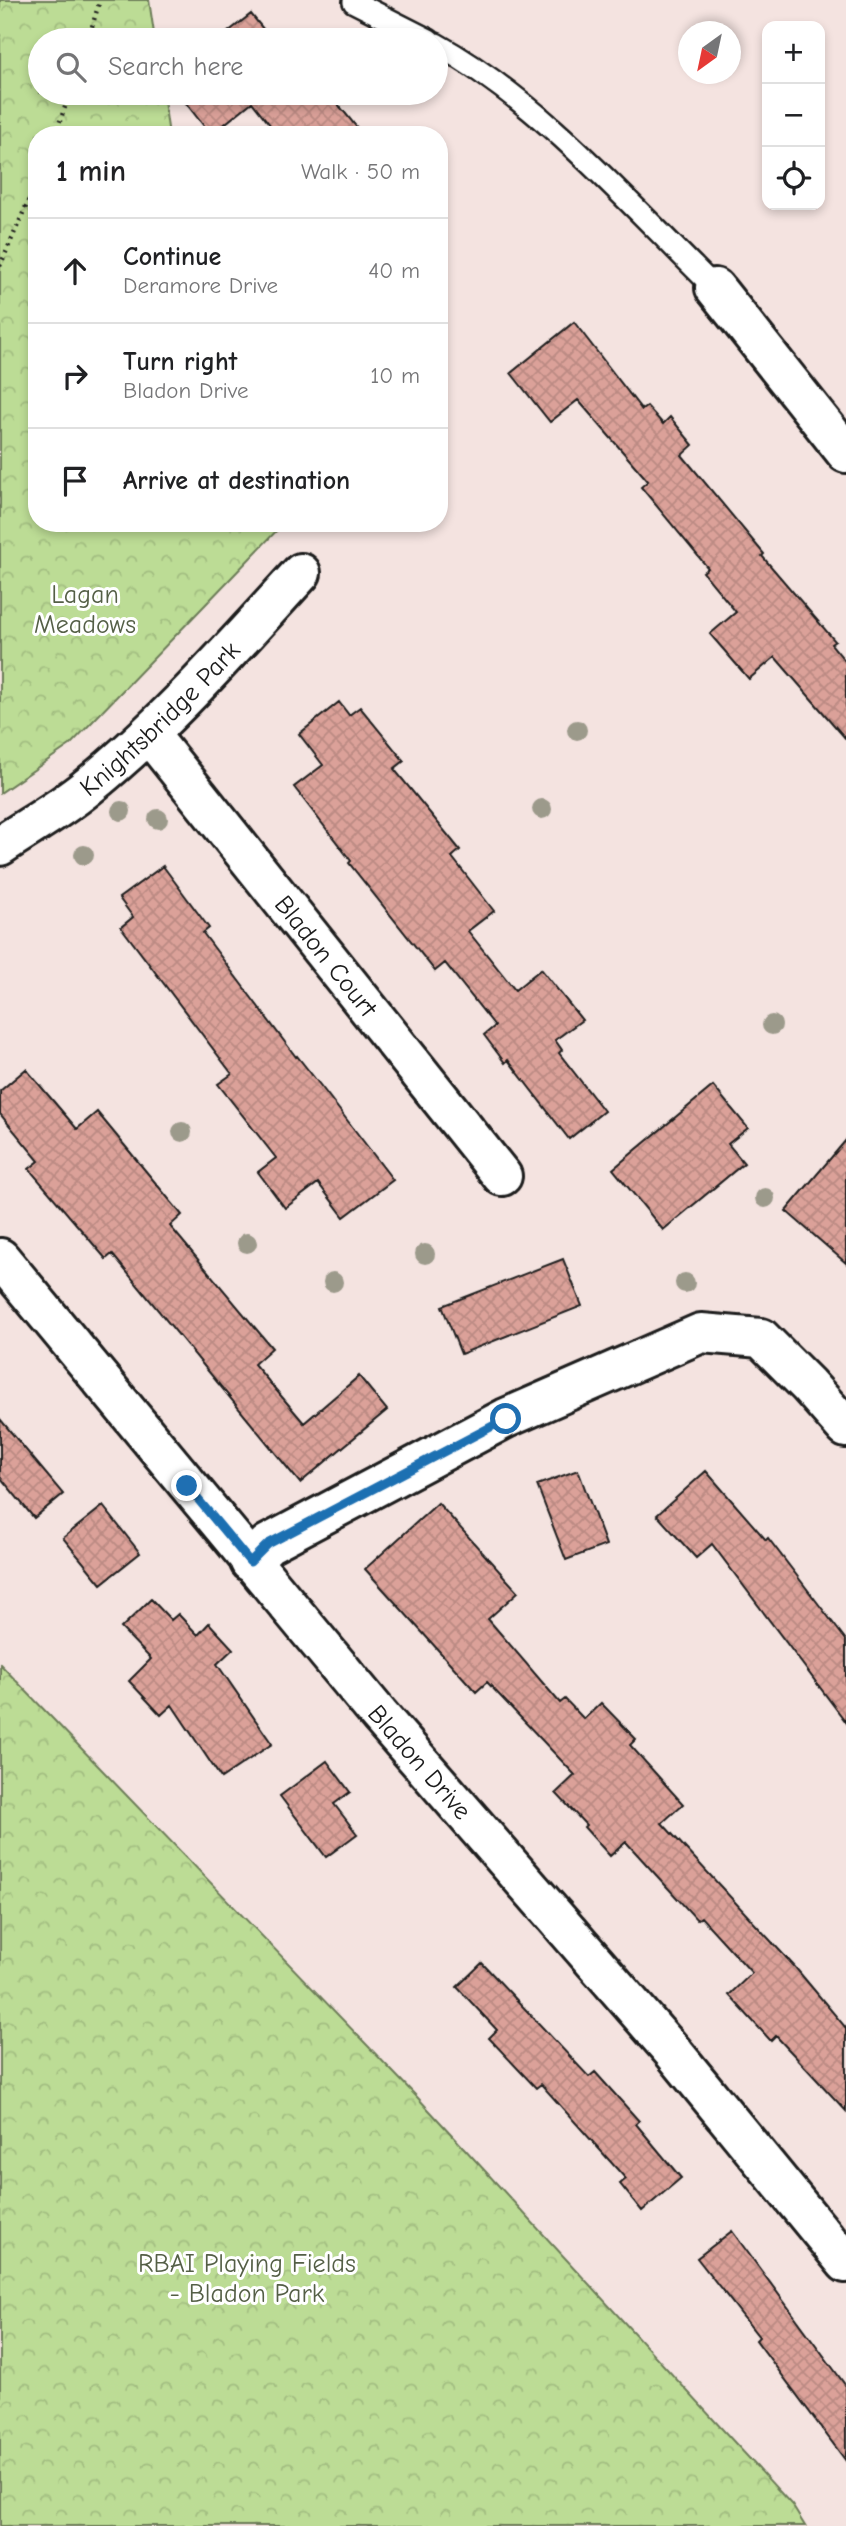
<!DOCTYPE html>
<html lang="en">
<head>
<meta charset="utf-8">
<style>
	:root { --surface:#fff; --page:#f6f6f6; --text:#202124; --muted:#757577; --line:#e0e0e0 }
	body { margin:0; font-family:"Comic Neue",sans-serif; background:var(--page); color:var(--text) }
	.controls { position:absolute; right:21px; top:21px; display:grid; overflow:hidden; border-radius:14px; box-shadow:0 4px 10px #0003 }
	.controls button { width:63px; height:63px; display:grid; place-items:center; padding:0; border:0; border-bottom:2px solid var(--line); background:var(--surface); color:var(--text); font:35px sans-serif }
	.compass { position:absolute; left:678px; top:21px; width:63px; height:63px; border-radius:50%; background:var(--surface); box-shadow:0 4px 10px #0003; rotate:213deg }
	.stop { position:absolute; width:21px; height:21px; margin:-16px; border:5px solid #1f6fb2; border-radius:50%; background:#fff }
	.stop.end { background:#1f6fb2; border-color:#fff; box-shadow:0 2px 7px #0008 }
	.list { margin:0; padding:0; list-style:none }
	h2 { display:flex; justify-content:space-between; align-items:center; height:91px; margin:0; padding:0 28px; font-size:30px }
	h2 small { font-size:23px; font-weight:400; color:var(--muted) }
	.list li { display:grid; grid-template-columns:46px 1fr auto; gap:21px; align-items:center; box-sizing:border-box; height:105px; padding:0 28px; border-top:2px solid var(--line) }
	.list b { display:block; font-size:26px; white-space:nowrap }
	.list p { margin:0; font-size:23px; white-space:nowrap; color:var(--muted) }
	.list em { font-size:23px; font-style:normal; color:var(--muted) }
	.icon { flex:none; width:38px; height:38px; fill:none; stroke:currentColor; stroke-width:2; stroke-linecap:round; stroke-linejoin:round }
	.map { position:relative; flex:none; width:846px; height:2526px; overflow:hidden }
	.search { position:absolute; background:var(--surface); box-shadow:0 4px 10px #0003; left:28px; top:28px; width:420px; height:77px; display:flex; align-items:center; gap:18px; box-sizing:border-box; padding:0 24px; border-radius:38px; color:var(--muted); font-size:26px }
	.panel { position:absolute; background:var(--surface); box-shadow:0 4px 10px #0003; left:28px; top:126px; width:420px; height:406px; border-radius:28px }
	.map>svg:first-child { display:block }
</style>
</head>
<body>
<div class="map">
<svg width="846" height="2526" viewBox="0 0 846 2526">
	<defs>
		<pattern id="forest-crowns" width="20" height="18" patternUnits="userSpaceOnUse" patternTransform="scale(1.75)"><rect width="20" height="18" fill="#bcdc95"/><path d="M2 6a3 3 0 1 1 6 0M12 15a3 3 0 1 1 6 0" fill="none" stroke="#a1bc80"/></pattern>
		<pattern id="building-cross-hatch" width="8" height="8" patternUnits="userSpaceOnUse" patternTransform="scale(1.75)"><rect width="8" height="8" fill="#dba199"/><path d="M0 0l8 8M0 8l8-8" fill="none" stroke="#bb8a83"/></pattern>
	</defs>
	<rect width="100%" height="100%" fill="#f4e3e0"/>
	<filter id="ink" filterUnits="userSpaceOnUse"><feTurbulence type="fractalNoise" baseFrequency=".0143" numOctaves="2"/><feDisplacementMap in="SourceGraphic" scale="14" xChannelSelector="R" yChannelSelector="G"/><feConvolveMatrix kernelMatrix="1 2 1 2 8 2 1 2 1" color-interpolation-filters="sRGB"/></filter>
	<g filter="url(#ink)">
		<path fill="url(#forest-crowns)" stroke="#6c7c58" stroke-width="2" d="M0,0h149l6,40h-115v53h123l6,42h-132v388h247l-214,222 -70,48z
			M0,1664l418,434 374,407 13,21h-805z"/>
		<path fill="url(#building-cross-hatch)" stroke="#1c1c1c" stroke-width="2" d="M251,14l21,26h-46l-3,-4z
			M178,93h151l34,42h-85l-26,-33 -41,33z
			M574,322l68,88 5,-4 16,18 7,-7 23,28 -11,10 82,99 -2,2 73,85 -4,3 15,18v77l-71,-82 -26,22 -39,-45 26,-22 -33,-40 5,-4 -67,-81 7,-6 -70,-81 -28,22 -39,-49z
			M339,702l10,13 11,-8 44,54 -10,8 66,81 -8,7 42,54 -26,20 47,59 26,-21 41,51 -27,20 7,10 -3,3 45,58 -35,28 -61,-79 -3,3 -21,-28 11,-9 -50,-63 -10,8 -86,-108 2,-2 -57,-74 29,-22 -24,-31z
			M163,866l46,62 -6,5 93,124 1,-1 27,34 69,90 -49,37 -26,-34 -33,25 -27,-36 18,-14 -58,-74 14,-10 -111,-147 12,-10 -14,-19z
			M26,1069l51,60 20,-17 85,103 -12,11 102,122 -18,16 50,59 55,-47 28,34 -87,73 -188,-229 -6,5 -77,-90 10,-8 -39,-47v-23z
			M713,1086l35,42 -20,16 16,19 -81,67 -50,-61z
			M846,1140v123l-60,-52z
			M563,1259l19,47 -121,48 -19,-48z
			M0,1419l63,75 -29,24 -34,-41z
			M578,1470l28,75 -40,15 -29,-75z
			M706,1471l60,69 2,-2 78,102v82l-134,-178 -16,14 -39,-43z
			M438,1503l80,89 -30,27 72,84 5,-4 19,20 17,-16 35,36 -6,6 53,59 -21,19 132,143 52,62v83l-70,-75 -5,5 -42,-46 23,-22 -51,-56 -4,3 -71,-78 -16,14 -26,-29 2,-2 -30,-32 19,-18 -88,-93 -11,10 -111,-123z
			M103,1506l37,47 -39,31 -38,-46z
			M151,1599l20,21 7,-6 20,21 11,-12 24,26 -16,15 55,80 -51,34 -49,-73 -11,10 -32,-34 22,-22 -30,-31z
			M327,1761l23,31 -16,12 23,30 -31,23 -46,-61z
			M482,1963l107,114 6,-5 44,49 -3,3 45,54 -39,33 -22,-27 6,-5 -85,-95 -5,4 -47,-50 8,-8 -40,-43z
			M732,2231l114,155v75l-90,-121 3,-3 -62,-79z"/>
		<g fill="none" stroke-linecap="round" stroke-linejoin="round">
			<defs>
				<path id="service" d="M354,2l75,38
					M436,44c106,59 192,159 279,244"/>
				<g id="minor">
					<path d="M715,288l131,165"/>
					<path id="s1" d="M149,734l353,442"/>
					<path id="s2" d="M0,846c28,-19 59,-36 85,-57 80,-64 147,-141 216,-216"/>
					<path id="s3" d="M0,1258l379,457 295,338 172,210"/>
					<path d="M250,1562l18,-18 238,-126 195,-85 60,5 47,47 38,43"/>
				</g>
			</defs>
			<use href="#service" stroke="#1c1c1c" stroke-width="26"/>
			<use href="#minor" stroke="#1c1c1c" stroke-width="44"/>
			<path stroke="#1c1c1c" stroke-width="4.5" stroke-dasharray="2 5" stroke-linecap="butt" d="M88,40l12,-40
				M55,135l15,-42
				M0,266l37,-85"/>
			<use href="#service" stroke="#fff" stroke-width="21"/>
			<use href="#minor" stroke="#fff" stroke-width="38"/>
		</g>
		<g fill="#9c9a8b">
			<circle cx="577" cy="730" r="10"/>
			<circle cx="542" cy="809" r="10"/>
			<circle cx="121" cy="811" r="10"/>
			<circle cx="158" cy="819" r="10"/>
			<circle cx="84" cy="855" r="10"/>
			<circle cx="772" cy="1025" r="10"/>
			<circle cx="182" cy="1132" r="10"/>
			<circle cx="765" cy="1198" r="10"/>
			<circle cx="247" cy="1243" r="10"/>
			<circle cx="425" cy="1254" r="10"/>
			<circle cx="333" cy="1282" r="10"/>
			<circle cx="685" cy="1283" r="10"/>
		</g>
	</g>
	<g fill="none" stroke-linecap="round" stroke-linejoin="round" filter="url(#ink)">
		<path stroke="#1f6fb2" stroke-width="9" d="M187,1486l63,76 18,-18 238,-125"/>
	</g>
	<g text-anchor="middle" stroke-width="6" stroke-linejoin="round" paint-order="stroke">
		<g font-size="26" fill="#545f46" stroke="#fff">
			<text x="85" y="603">Lagan<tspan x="85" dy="30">Meadows</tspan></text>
			<text x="247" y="2272">RBAI Playing Fields<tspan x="247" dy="30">- Bladon Park</tspan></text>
		</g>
		<g font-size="26" fill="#1c1c1c" stroke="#fff">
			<text dy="9" stroke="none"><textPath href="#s2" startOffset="205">Knightsbridge Park</textPath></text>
			<text dy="9" stroke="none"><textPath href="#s1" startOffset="284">Bladon Court</textPath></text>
			<text dy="9" stroke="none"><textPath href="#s3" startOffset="656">Bladon Drive</textPath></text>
		</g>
	</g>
</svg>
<div class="controls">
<button>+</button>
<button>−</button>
<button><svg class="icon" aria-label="locate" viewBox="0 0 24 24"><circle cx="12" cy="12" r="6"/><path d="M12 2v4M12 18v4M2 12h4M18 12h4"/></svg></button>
</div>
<svg class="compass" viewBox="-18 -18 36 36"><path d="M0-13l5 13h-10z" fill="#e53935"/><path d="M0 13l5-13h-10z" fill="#757577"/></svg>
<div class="stop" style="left:506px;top:1419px"></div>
<div class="stop end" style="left:187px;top:1486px"></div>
<div class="search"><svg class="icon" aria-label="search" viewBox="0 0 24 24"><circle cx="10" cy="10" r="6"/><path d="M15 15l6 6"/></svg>Search here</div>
<section class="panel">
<h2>1 min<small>Walk · 50 m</small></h2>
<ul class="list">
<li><svg class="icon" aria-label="ahead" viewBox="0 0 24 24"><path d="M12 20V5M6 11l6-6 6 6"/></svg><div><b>Continue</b><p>Deramore Drive</p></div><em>40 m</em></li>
<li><svg class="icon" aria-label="right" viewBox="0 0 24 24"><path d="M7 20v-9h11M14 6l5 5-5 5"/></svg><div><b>Turn right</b><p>Bladon Drive</p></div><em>10 m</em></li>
<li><svg class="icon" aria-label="arrive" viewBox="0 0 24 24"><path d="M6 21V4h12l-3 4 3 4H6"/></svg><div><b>Arrive at destination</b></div></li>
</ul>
</section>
</div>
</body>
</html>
